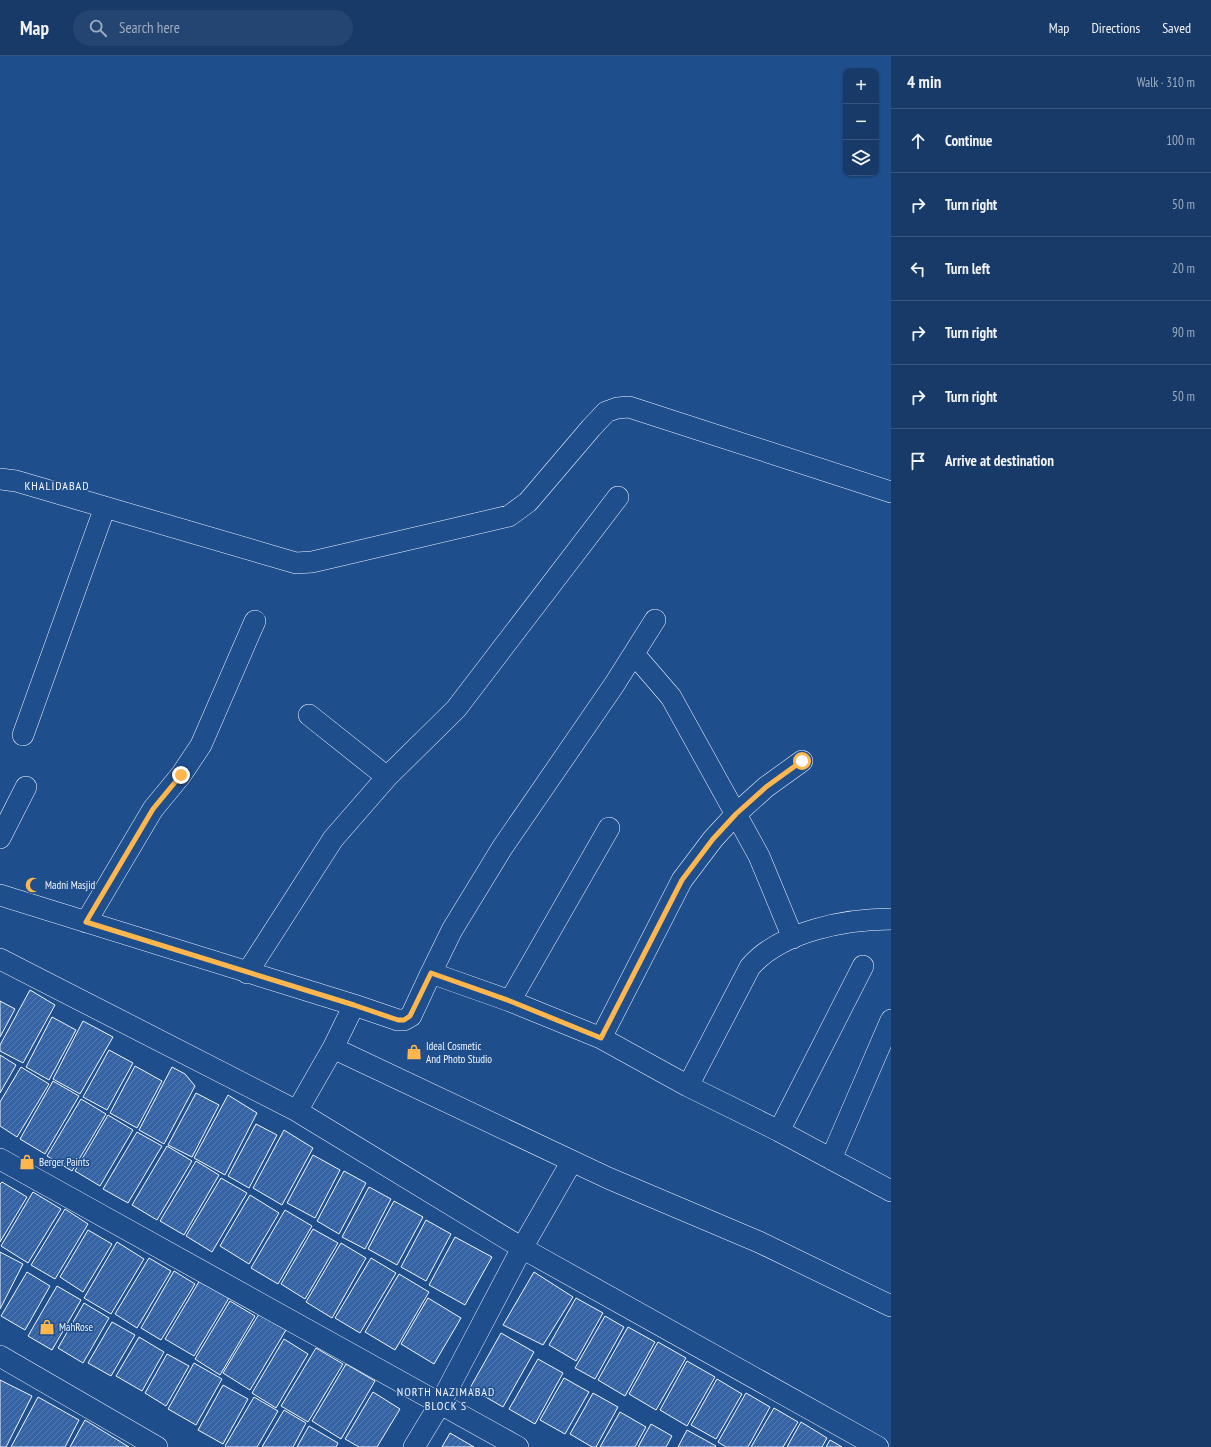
<!DOCTYPE html>
<html lang="en">
<head>
<meta charset="utf-8">
<style>
	:root { --surface:#173a69; --page:#244571; --text:#f1f3f6; --muted:#9eadc0; --line:#36547d }
	body { margin:0; font-family:"PT Sans Narrow",sans-serif; background:var(--page); color:var(--text) }
	.controls { position:absolute; right:12px; top:12px; display:grid; overflow:hidden; border-radius:8px; box-shadow:0 1px 3px #0004 }
	.controls button { width:36px; height:36px; display:grid; place-items:center; padding:0; border:0; border-bottom:1px solid var(--line); background:var(--surface); color:var(--text); font:20px sans-serif }
	.stop { position:absolute; width:12px; height:12px; margin:-9px; border:3px solid #ffb74d; border-radius:50%; background:#fff }
	.stop.end { background:#ffb74d; border-color:#fff; box-shadow:0 1px 4px #0008 }
	.list { margin:0; padding:0; list-style:none }
	h2 { display:flex; justify-content:space-between; align-items:center; height:52px; margin:0; padding:0 16px; font-size:17px }
	h2 small { font-size:13px; font-weight:400; color:var(--muted) }
	.list li { display:grid; grid-template-columns:26px 1fr auto; gap:12px; align-items:center; box-sizing:border-box; height:64px; padding:0 16px; border-top:1px solid var(--line) }
	.list b { display:block; font-size:15px; white-space:nowrap }
	.list em { font-size:13px; font-style:normal; color:var(--muted) }
	.icon { flex:none; width:22px; height:22px; fill:none; stroke:currentColor; stroke-width:2; stroke-linecap:round; stroke-linejoin:round }
	.map { position:relative; flex:none; width:891px; height:1391px; overflow:hidden }
	header { display:flex; align-items:center; gap:24px; box-sizing:border-box; height:56px; padding:0 20px; background:var(--surface); border-bottom:1px solid var(--line) }
	header strong { font-size:19px }
	nav { display:flex; gap:22px; margin-inline-start:auto; font-size:14px }
	.search { width:280px; height:36px; background:var(--page); display:flex; align-items:center; gap:10px; box-sizing:border-box; padding:0 14px; border-radius:22px; color:var(--muted); font-size:15px }
	main { display:flex }
	aside { flex:1; background:var(--surface) }
	.map>svg:first-child { display:block }
</style>
</head>
<body>
<header>
<strong>Map</strong>
<div class="search"><svg class="icon" aria-label="search" viewBox="0 0 24 24"><circle cx="10" cy="10" r="6"/><path d="M15 15l6 6"/></svg>Search here</div>
<nav><a>Map</a><a>Directions</a><a>Saved</a></nav>
</header>
<main>
<div class="map">
<svg width="891" height="1391" viewBox="0 0 891 1391">
	<defs>
		<pattern id="building-hatch" width="6" height="6" patternUnits="userSpaceOnUse"><rect width="6" height="6" fill="#3563a3"/><path d="M-1 1l2-2M0 6l6-6M5 7l2-2" fill="none" stroke="#537ab1"/></pattern>
	</defs>
	<rect width="100%" height="100%" fill="#1f4e8c"/>
	<path fill="url(#building-hatch)" stroke="#f2f6ff" d="M30,934l25,15 -32,58 -23,-12v-6z
		M0,945l15,8 -15,28z
		M52,961l24,13 -27,50 -23,-13z
		M83,965l30,16 -33,57 -27,-15z
		M109,994l24,13 -26,47 -24,-13z
		M0,999l16,10 -16,28z
		M135,1010l27,15 -25,47 -27,-15z
		M21,1011l28,17 -32,53 -17,-11v-24z
		M172,1011l13,7 10,12 -31,58 -25,-14z
		M53,1025l26,15 -34,58 -25,-15z
		M196,1037l23,12 -27,52 -24,-12z
		M228,1039l29,18 -32,62 -31,-17z
		M81,1043l25,15 -34,57 -25,-15z
		M108,1059l25,15 -33,56 -25,-15z
		M256,1068l21,11 -28,53 -21,-12z
		M284,1074l29,18 -31,57 -29,-17z
		M137,1076l25,14 -34,57 -25,-14z
		M167,1090l25,15 -35,59 -25,-15z
		M313,1099l27,15 -25,48 -28,-15z
		M196,1105l23,14 -35,60 -24,-14z
		M344,1115l22,12 -27,51 -22,-13z
		M221,1122l26,15 -35,59 -26,-16z
		M2,1126l25,15 -27,45v-58z
		M369,1131l22,12 -26,50 -23,-12z
		M33,1136l28,17 -33,54 -27,-17z
		M250,1139l29,18 -30,51 -29,-18z
		M394,1145l29,16 -26,48 -29,-16z
		M65,1153l23,15 -33,55 -24,-14z
		M285,1154l27,16 -34,58 -27,-16z
		M426,1164l25,14 -25,47 -25,-14z
		M313,1173l25,14 -33,56 -24,-15z
		M88,1174l24,14 -29,48 -23,-15z
		M455,1181l37,20 -27,48 -36,-20z
		M117,1186l27,17 -33,55 -27,-16z
		M341,1187l25,15 -34,60 -26,-16z
		M0,1196l23,12 -23,45z
		M149,1202l22,13 -34,57 -22,-14z
		M371,1202l25,15 -36,60 -25,-15z
		M174,1215l21,13 -34,56 -20,-12z
		M27,1216l23,14 -25,44 -24,-14z
		M534,1216l39,25 -30,48 -40,-20z
		M399,1218l30,18 -34,58 -30,-18z
		M200,1224l29,18 -35,58 -29,-17z
		M57,1230l24,14 -29,50 -24,-14z
		M428,1242l33,20 -27,46 -33,-20z
		M576,1242l27,15 -27,48 -27,-16z
		M230,1245l25,15 -35,59 -25,-16z
		M84,1247l25,15 -26,45 -25,-15z
		M259,1258l27,16 -36,60 -27,-17z
		M605,1260l19,11 -29,52 -20,-11z
		M112,1266l23,13 -24,41 -23,-13z
		M628,1271l27,15 -30,54 -27,-16z
		M501,1277l33,19 -31,55 -33,-19z
		M139,1281l25,15 -22,39 -26,-15z
		M284,1283l24,15 -32,54 -24,-15z
		M658,1286l28,16 -30,52 -27,-16z
		M316,1292l27,16 -35,58 -27,-16z
		M167,1298l22,12 -23,40 -21,-13z
		M538,1303l25,14 -28,51 -26,-15z
		M687,1305l28,16 -28,49 -27,-16z
		M194,1307l28,16 -26,46 -28,-16z
		M346,1308l29,17 -34,58 -29,-18z
		M564,1322l25,14 -24,42 -25,-14z
		M717,1323l25,15 -26,45 -25,-14z
		M0,1324l32,16 -26,51h-6z
		M223,1329l25,14 -25,45 -25,-14z
		M373,1336l27,17 -23,38h-18l-14,-8z
		M593,1337l25,14 -22,40h-4l-22,-13z
		M746,1337l24,14 -22,40h-22l-8,-5z
		M38,1341l41,23 -14,27h-54z
		M254,1341l24,14 -21,36h-31l-1,-1z
		M774,1352l24,14 -15,25h-32z
		M284,1354l22,13 -13,24h-31z
		M620,1356l26,15 -11,20h-35z
		M85,1364l44,27h-59z
		M801,1366l26,16 -5,9h-35z
		M651,1368l21,12 -6,11h-28z
		M309,1370l29,17 -2,4h-39z
		M687,1374l29,16 -1,1h-37z
		M450,1377l24,14h-32z
		M830,1384l12,7h-16z"/>
	<g fill="none" stroke-linecap="round" stroke-linejoin="round">
		<defs>
			<path id="minor" d="M0,423l16,2 280,82 16,-1 197,-46 19,-14 63,-74 15,-16 11,-4 12,-1 262,85
				M634,598l37,43 88,159 34,82
				M309,659l78,62
				M23,679l82,-228
				M0,782l26,-51
				M0,839l354,110 44,15h6l7,-4 20,-43 79,28 91,37 87,48 91,45 112,60
				M86,866l67,-113 28,-34 20,-30 54,-124
				M0,903l297,152 225,137 356,199
				M247,917l86,-134 54,-62 69,-68 162,-212
				M431,917l21,-43 50,-82 112,-163 41,-65
				M510,945l99,-173
				M601,982l81,-158 31,-41 23,-25 30,-27 36,-26
				M333,992l21,-43
				M688,1030l62,-119c31,-36 96,-48 141,-48
				M297,1055l36,-63 239,113
				M779,1075l84,-165
				M0,1103l518,288
				M831,1103l60,-139
				M0,1300l157,91
				M414,1391l26,-43 82,-156 50,-87 36,17 151,64 132,64"/>
		</defs>
		<use href="#minor" stroke="#f2f6ff" stroke-width="22"/>
		<use href="#minor" stroke="#1f4e8c" stroke-width="21"/>
	</g>
	<g fill="none" stroke-linecap="round" stroke-linejoin="round">
		<path stroke="#ffb74d" stroke-width="5" d="M181,719l-28,34 -67,113 268,83 44,15h6l6,-4 21,-43 79,28 91,37 81,-158 31,-41 23,-25 30,-27 36,-26"/>
	</g>
	<defs>
		<symbol id="mosque-bare" viewBox="-9 -9 18 18"><path d="M3.5-4.9A6 6 0 1 0 3.5 4.9A5 5 0 1 1 3.5-4.9Z" fill="#ffb74d" stroke="#1f4e8c" stroke-width="2.5" paint-order="stroke"/></symbol>
		<symbol id="shop-bare" viewBox="-9 -9 18 18"><path d="M-5-2.5h2.3a2.7 3.5 0 0 1 5.4 0H5L5.5 6h-11ZM-1.5-2.5h3a1.5 2.3 0 0 0-3 0Z" fill="#ffb74d" stroke="#1f4e8c" stroke-width="2.5" paint-order="stroke"/></symbol>
	</defs>
	<g fill-rule="evenodd">
		<use href="#mosque-bare" x="22" y="818" width="22" height="22"/>
		<use href="#shop-bare" x="403" y="985" width="22" height="22"/>
		<use href="#shop-bare" x="16" y="1095" width="22" height="22"/>
		<use href="#shop-bare" x="36" y="1260" width="22" height="22"/>
	</g>
	<g text-anchor="middle" stroke-width="3" stroke-linejoin="round" paint-order="stroke">
		<g font-size="11" fill="#f2f6ff" stroke="#1f4e8c" text-anchor="start">
			<text x="45" y="833">Madni Masjid</text>
			<text x="426" y="994">Ideal Cosmetic<tspan x="426" dy="13">And Photo Studio</tspan></text>
			<text x="39" y="1110">Berger Paints</text>
			<text x="59" y="1275">MahRose</text>
		</g>
		<g font-size="12" letter-spacing="1" fill="#f2f6ff" stroke="#1f4e8c">
			<text x="57" y="434">KHALIDABAD</text>
			<text x="446" y="1340">NORTH NAZIMABAD<tspan x="446" dy="14">BLOCK S</tspan></text>
		</g>
	</g>
</svg>
<div class="controls">
<button>+</button>
<button>−</button>
<button><svg class="icon" aria-label="layers" viewBox="0 0 24 24"><path d="M12 4l9 5-9 5-9-5zM3 14l9 5 9-5"/></svg></button>
</div>
<div class="stop" style="left:802px;top:705px"></div>
<div class="stop end" style="left:181px;top:719px"></div>
</div>
<aside>
<h2>4 min<small>Walk · 310 m</small></h2>
<ul class="list">
<li><svg class="icon" aria-label="ahead" viewBox="0 0 24 24"><path d="M12 20V5M6 11l6-6 6 6"/></svg><div><b>Continue</b></div><em>100 m</em></li>
<li><svg class="icon" aria-label="right" viewBox="0 0 24 24"><path d="M7 20v-9h11M14 6l5 5-5 5"/></svg><div><b>Turn right</b></div><em>50 m</em></li>
<li><svg class="icon" aria-label="left" viewBox="0 0 24 24"><path d="M17 20v-9H6M10 6l-5 5 5 5"/></svg><div><b>Turn left</b></div><em>20 m</em></li>
<li><svg class="icon" aria-label="right" viewBox="0 0 24 24"><path d="M7 20v-9h11M14 6l5 5-5 5"/></svg><div><b>Turn right</b></div><em>90 m</em></li>
<li><svg class="icon" aria-label="right" viewBox="0 0 24 24"><path d="M7 20v-9h11M14 6l5 5-5 5"/></svg><div><b>Turn right</b></div><em>50 m</em></li>
<li><svg class="icon" aria-label="arrive" viewBox="0 0 24 24"><path d="M6 21V4h12l-3 4 3 4H6"/></svg><div><b>Arrive at destination</b></div></li>
</ul>
</aside>
</main>
</body>
</html>
